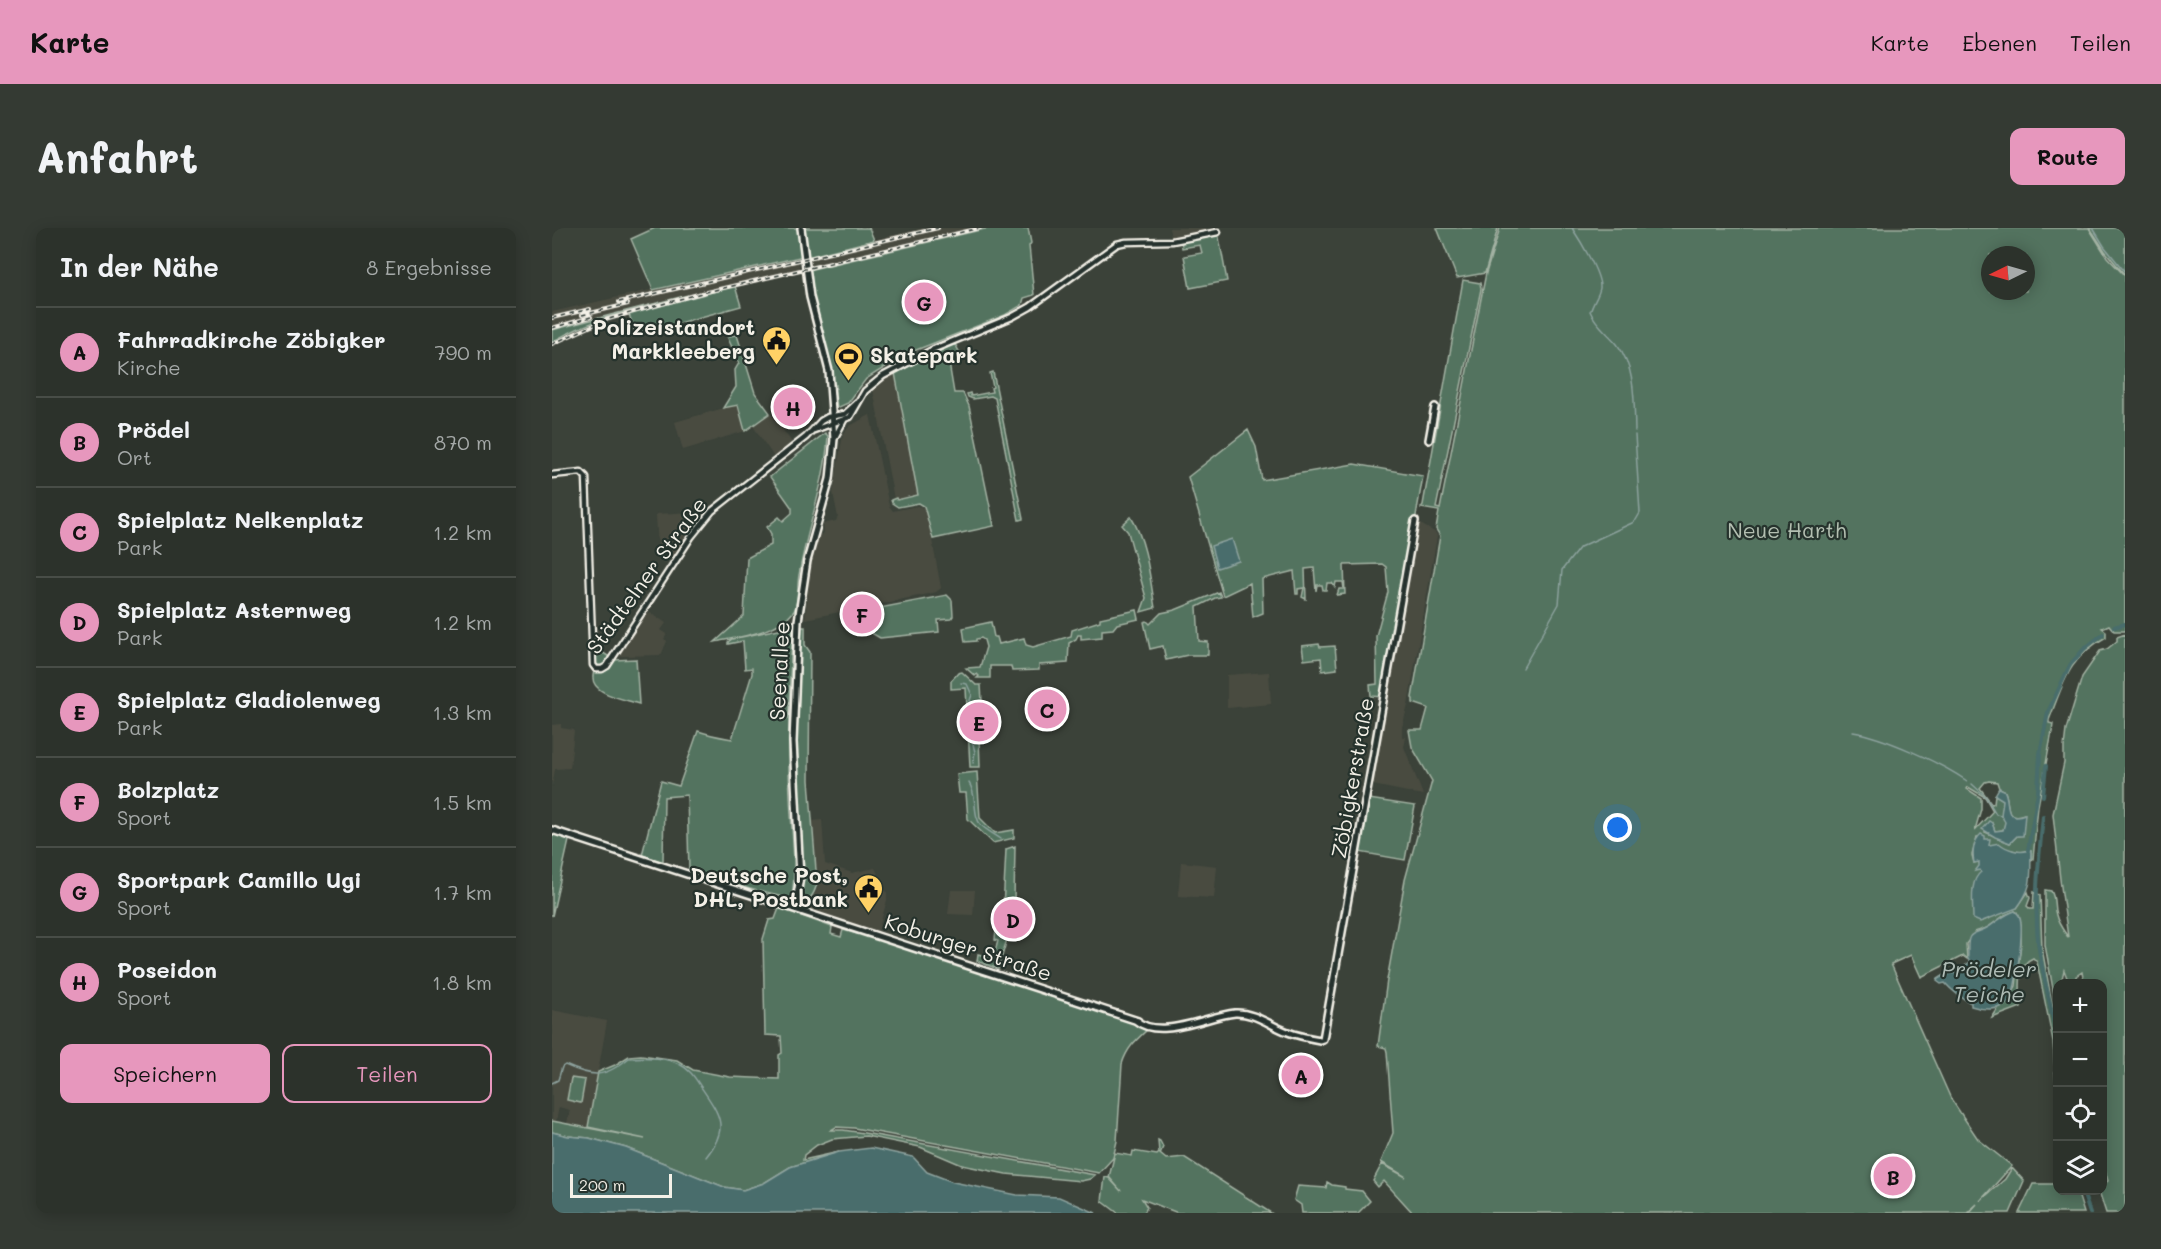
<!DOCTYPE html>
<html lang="de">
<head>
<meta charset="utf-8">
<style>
	:root { --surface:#2c322b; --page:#343a33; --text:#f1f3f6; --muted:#a6aaa9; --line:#484d47; --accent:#e797bd }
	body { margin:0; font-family:Mali,sans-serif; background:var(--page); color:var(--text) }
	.controls { position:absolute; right:18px; bottom:18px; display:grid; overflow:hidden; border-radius:12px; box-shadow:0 3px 15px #0003 }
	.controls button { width:54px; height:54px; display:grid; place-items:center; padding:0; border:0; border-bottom:2px solid var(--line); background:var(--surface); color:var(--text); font:30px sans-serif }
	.compass { position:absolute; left:1429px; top:18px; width:54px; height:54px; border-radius:50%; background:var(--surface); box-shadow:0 3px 15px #0003; rotate:265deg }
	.scale { position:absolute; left:18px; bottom:15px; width:102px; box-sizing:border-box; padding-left:6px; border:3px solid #f4f1e8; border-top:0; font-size:16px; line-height:21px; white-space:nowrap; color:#f4f1e8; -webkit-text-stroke:4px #26332d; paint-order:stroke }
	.you { position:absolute; left:1066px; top:600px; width:21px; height:21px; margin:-15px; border:4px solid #fff; border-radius:50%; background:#1a73e8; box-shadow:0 0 0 9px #1a73e833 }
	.badge { display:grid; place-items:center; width:39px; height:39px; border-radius:50%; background:var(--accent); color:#111; font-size:20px; font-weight:700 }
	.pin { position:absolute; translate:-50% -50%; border:3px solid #fff; box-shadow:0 2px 6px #0006 }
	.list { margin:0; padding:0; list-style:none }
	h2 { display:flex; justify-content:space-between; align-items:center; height:78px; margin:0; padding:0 24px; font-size:26px }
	h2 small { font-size:20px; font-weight:400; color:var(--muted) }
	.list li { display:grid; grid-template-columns:39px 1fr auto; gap:18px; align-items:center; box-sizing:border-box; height:90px; padding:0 24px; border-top:2px solid var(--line) }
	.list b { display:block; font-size:22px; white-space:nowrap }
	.list p { margin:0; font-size:20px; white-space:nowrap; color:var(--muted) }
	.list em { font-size:20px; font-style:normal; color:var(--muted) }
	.actions { display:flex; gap:12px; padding:18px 24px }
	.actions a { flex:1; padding:14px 0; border:2px solid var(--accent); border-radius:12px; text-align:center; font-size:21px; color:var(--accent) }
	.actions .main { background:var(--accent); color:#111 }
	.icon { flex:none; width:33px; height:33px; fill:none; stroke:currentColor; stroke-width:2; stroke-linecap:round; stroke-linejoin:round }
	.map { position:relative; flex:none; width:1573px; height:985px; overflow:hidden; border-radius:12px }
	header { display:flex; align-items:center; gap:36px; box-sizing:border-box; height:84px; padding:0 30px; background:var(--accent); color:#111 }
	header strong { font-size:28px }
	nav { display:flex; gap:33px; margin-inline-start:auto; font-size:21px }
	.intro { display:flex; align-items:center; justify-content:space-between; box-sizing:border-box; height:144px; padding:0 36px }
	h1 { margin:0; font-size:42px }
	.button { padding:15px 27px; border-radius:12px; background:var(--accent); color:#111; font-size:21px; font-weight:700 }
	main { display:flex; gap:36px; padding:0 36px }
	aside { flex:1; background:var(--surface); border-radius:12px; box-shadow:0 3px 15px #0003 }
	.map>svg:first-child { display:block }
</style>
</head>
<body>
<header>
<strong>Karte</strong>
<nav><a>Karte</a><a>Ebenen</a><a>Teilen</a></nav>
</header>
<div class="intro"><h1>Anfahrt</h1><a class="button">Route</a></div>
<main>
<aside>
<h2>In der Nähe<small>8 Ergebnisse</small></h2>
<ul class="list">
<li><span class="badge">A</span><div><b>Fahrradkirche Zöbigker</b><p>Kirche</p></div><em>790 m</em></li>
<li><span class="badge">B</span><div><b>Prödel</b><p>Ort</p></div><em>870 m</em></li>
<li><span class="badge">C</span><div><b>Spielplatz Nelkenplatz</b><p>Park</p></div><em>1.2 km</em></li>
<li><span class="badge">D</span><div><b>Spielplatz Asternweg</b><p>Park</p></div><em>1.2 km</em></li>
<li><span class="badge">E</span><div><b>Spielplatz Gladiolenweg</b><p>Park</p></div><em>1.3 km</em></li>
<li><span class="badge">F</span><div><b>Bolzplatz</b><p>Sport</p></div><em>1.5 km</em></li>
<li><span class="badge">G</span><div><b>Sportpark Camillo Ugi</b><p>Sport</p></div><em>1.7 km</em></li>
<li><span class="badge">H</span><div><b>Poseidon</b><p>Sport</p></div><em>1.8 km</em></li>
</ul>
<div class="actions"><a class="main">Speichern</a><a>Teilen</a></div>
</aside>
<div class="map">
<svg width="1573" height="985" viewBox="0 0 1573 985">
	<rect width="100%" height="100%" fill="#3b4239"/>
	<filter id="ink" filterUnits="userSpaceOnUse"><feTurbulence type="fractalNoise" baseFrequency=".0167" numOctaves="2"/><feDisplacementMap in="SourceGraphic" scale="12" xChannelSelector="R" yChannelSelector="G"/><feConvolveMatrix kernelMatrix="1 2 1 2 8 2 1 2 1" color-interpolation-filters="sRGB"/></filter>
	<g filter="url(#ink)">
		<path fill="#4a4c41" d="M372,0h65l-179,42 -1,-15z
			M617,0h37l1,6 -35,7z
			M244,29l2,2 2,13 -83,19 -102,27 -36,14 -27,13v-33z
			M343,145l24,123 -23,4 -2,-1 -21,-110z
			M186,176l7,27 -62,19 -8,-28z
			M218,185l24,32 -18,15 -23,-34z
			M318,187l19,91 4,5 24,-5 9,2 15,80 -5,4 -8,2 -123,25 5,-46 6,-32 2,-5 6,-3 -1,-9 13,-3 2,-4 -5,-25 10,-58 7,-8z
			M143,284l5,5 -28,42 -14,-11 -2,-34z
			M863,293l21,12 1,3 -29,169 -6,22v10h4l-2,10 19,48 -55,-11z
			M92,381l22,14 -5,7 6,4 -3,5 3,2 -6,14 -40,1 -5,-3z
			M717,444l2,32 -44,4v-33z
			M9,496v4l13,2 -4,38 -15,1 -3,17v-61z
			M270,592l3,44 27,9 23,-5 12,25v7l-10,35 -75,-25 14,-18 2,-7 -5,-64z
			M629,634l36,4 -3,32 -36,-2z
			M399,662h24l-2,25 -25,-1z
			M0,782l55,11 -19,106 -21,-4 3,-13 -11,-3 -3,14 -4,-1z"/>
		<path fill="#52735e" stroke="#a3b2a3" stroke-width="1.5" fill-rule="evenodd" d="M103,0h146l3,28 -151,34 -22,-51z
			M251,0h66l5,12 -67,17z
			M437,0h39l3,15 -2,3 5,49 -10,3 -2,7 -17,10 -99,39 -40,25 -18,24 -11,5 -3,-20h2v-3l-3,1c-6,-39 -19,-77 -25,-116z
			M885,0h61l-13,45 -28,5z
			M948,0h589l18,29 18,19v355h-11l-5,-6 -7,3 4,3v6c-38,21 -42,45 -57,83v3l4,1 -1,8 -14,74 -5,53 -2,1v-9l-11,1 -31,-7 -4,-6 -8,-2 -5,18 2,8 5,-2 2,11 2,49 20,-10 14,-3 11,-16 2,6 -3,8 3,3h3l1,-17 6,3 2,53 15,83v69l-4,-59 -16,-79 -4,-4c-18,7 -12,34 -12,49l-29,11 7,-11 6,-2 11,-19 5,-43v-19l-4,-12 -2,-1 -10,4 -18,13 -12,4 -9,12 1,15 -4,-3 -42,21 -10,-22 -20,9 60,135 27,40 34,27 -32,35 25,-22 7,-11 12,13 -14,32h-41l8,-9 -10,9h-534l-6,-2 3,2h-17l-29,-32 -6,6 -5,-6 9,-17 24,13 -25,-15 12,-29 -6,-81 -1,-4 -8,-2 9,-66 18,-100 27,-99 -20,-34 -3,-17h13l6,-22 -15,-5v-4l-1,-1 28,-162 -4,-7 3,-18 -18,-3 2,-3 40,-225 17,3 1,6 -45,219 4,1 46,-236zM1438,27h36v36h-36zM1437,553l8,1 2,6 5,2c7,10 -2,32 20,24l-1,21 -6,1 -7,7 -25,-11 7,-9 3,8 8,-1 3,-8 -3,-23 -8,-4 -1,8 -2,1 -12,-16 5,-6zM1416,559l17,10 8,14 -18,19 6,-21v-11l-14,-9z
			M1538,0h35v47l-20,-24z
			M666,4l9,49 -37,7 -6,-32 18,-3 -2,-8 -18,3 -1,-8z
			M183,58l6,20 -88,24 -18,3 -6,-19z
			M136,67c-46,12 -94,22 -136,47v-12z
			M185,107l18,58 15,20 -25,18 -7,-26 -15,3 13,-21 -1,-17 4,-7 -12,-27z
			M403,116l6,11 -10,5 -2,3 5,30h9l6,13 25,120 -61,13 -9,-33 -5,-3 -21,4 -6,-4 -1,-3 5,-2 1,2 21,-5 -23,-122z
			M441,144l30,147 -4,1 -24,-122 -4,-2 -18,3 -5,-2 -1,-3 3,-1 1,3 21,-4 -1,-4 2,-1 -3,-14z
			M696,202l8,17 6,33 92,-16 69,12 -39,221 -13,-1 -1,-11 7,-1 -1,-48 12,-44 -2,-25 -4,-3 -38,1 1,29 -8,1 2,-6h5l-1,-7h-7l-1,5 -3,-4h-5l-1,7h-3l-1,-5h-5l-1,6 -2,-23 -9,1 1,30 -4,-2 2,-9 -6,1v5h-2l-2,-23 -32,8 1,34 -10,4 -3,-34 -27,13 -35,-119z
			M273,205l3,3c-3,50 -21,90 -29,139 -2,10 0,27 -5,36 -15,21 -55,26 -79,31l29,-26 3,-58 24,-13v-11l-4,-7 12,-10 4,4 9,-8v-5l-22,-31z
			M579,289c16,25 19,62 24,91l-14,4 5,-14 -18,-66 -6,-7z
			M667,364l2,5 -6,1 -18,9 2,34 9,1v13h-20l-22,5 -3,-14 -13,3 -6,-27 3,-1 3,3 11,-11 14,-3z
			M395,367l5,5 1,16 -2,3 -13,1 1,12 -59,6 -12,-7 -4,-20z
			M585,382l2,9 -22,5 -4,5 -11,1v7l-21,2v-4h-3l-2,4 -7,4 -1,20 -29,2v5l-27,1 -1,-5h-21v12h-13l2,-2 -2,-2 -2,2 -9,-8 14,-1 6,-20 -2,-7 -3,-2 -5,1v2l-11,1 -2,-14 28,-6 3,15h3l2,7 25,-6 2,7 7,2 38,-11 1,-6 28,-9v-3z
			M241,398c-4,57 -6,113 -3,170 1,33 7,67 2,100l-1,3 -41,-10 -61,-19 -2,-75 -23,2 -1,65 -21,-7 19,-74 18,5 19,-55c11,4 23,6 34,8l20,-65v-6l-7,1 -2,-28 -15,3v-2l4,-3z
			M250,399h3v18l5,7 -1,128 8,103c-2,9 -6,19 -17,19l3,-30 -6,-80 -1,-81z
			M1573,406v579h-19l-7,-22 3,-1 1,-6 5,-3 -6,-21v-176l-18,-1 -2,-11 -6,4 1,7h-8l-5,-13 -3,13 -3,1 -1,27 -12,-66v-55l6,1c5,8 2,15 5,24 2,9 7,15 12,22l-8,-58 -7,-65 11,-51v-16l2,-17 16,-53 18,-26 7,-2 10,-8v-4z
			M767,416l1,3 15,-1 2,23 -15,2 -1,-13 -17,2 -2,-14z
			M42,419l20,13 22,-1 3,45c-13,-5 -48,-9 -46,-28 2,-9 2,-19 1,-29z
			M410,444l14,13h5l3,50 -5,1 1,31h-10l-4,-79 -15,1v-8l7,-8z
			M425,544l3,46 15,15 19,-3v8l-21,5 -25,-24 -2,-26h-7l-2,-19z
			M817,571l46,7 -10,54 -46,-8z
			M0,602l18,6 -18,80z
			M463,618l-1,55h-6l-1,12 13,2v5l-14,1 -3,12 5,3 -10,33 -21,-8 1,-7 15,4 5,-17 -3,-1 3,-30h5l3,-61z
			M229,675l15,5v6l36,13 -1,7 10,3 2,-7 14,4 3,-1 287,94v3c-12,11 -20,18 -25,34l-5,77 -4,17 -14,15 -245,-45 -18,-1 -5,3h12l21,3 231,42 -5,4 -9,2 -75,-7 -44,-9 -42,-18 -54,-11 -34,3 -15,6 -13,10 -1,5 36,-8 -49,15 -26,16 -21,7 -19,-3 -98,-39 -37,-10 -21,-2 -16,-4v-11l93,18 -57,-12 10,-55 17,-7 14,-9 12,-1 36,5 16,10 37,7 49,2v-24l3,-2 -1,-17 -16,-1 -2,-96 6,-19 6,-1z
			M19,850l14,2 -4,23 -14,-3z
			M606,912l2,1 3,6 -3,7 6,5 18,-2 87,56h-93l-36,-14 5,8 -3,6h-26l-16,-12 3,-24 4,1 12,13 -12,-14 6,-24 17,3 1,-5 24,4 2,-2z
			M775,954l5,3 13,2v2l17,2 8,10 -12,12h-56l-1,-8 -7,-5 4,-14 28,2z
			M1481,956h24l1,6 11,1 9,3 6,19h-65z"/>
		<path fill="#486d6c" stroke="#8da29e" stroke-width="1.5" d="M680,311l7,22 -22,7 -6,-22z
			M1447,560l5,2c7,10 -2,33 21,24l-2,22h-6l-7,7 -15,-6 -13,-8 7,-8 3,2 3,8 8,-1 2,-8 -4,-7 2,-15 -8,-5z
			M1429,606l4,2v3h5l-1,6 10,-2c7,6 21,11 29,7l3,1c-1,27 3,34 -14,57l-37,14 -7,-3c0,-15 -4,-38 8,-47l-1,-2 -5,1 4,-5v-4l-5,1c-2,-10 -1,-22 7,-29z
			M1463,683c3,3 4,3 5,7 4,12 -4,73 -10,82 -9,12 -27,10 -39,6v-3c-11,-6 -18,-11 -26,-20l-4,1 -4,-3 1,-2 8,-5 9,-1 15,-11c-4,-7 -2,0 -2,-9 -1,-25 5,-16 22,-27 9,-6 15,-12 25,-15z
			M0,904l16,4 21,2 37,10 98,39 19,3 21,-7 26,-16 49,-15 32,-4 42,9 14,15 26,10 64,13 42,2 37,16h-544z"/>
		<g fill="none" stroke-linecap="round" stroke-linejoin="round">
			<path stroke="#8da29e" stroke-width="1.5" d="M1020,0c8,12 29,46 28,60 -1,7 -7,15 -9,22
				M1541,0l11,18 21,26
				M1038,83c5,13 18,22 27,33 19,25 17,57 18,87
				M971,440l36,-64 3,-34 18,-23 52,-24 4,-3 4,-7 -5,-78
				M409,455l6,1 5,11 -2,5 2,9
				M420,493v19l3,12 -2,11
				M1301,504c31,5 88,31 114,49
				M417,555c9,13 3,32 12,42 5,5 14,10 20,14
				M1420,556l14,13 10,17 5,1
				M0,855l6,-3 4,-13 3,-2c29,13 39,13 64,-7 15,-1 36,-1 50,6 11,5 16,14 22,23 19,28 29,41 5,70"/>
			<path stroke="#486d6c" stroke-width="4" d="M1562,399l11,-3
				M1491,568l3,-30
				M1491,588c-4,42 -9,83 -5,125 4,37 17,73 20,110
				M1476,622l10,-58 2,-38 8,-42 22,-47 14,-16 19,-15
				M1532,967l6,18"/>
			<defs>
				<path id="tertiary" d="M262,202l36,-13 15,-26 18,-15 51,-27 78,-32 18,-10 87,-63 9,-2 46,-1 46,-9
					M282,211l10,-19
					M0,247l29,-3 5,5 7,188 3,4h6l5,-3 84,-129 21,-26 94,-74 15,-16 7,-4 17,-3 12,-11"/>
				<path id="secondary" d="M877,212l6,-33
					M0,602l586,191
					M243,680l5,-31 -7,-135 5,-121 9,-60 23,-82 4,-40 -5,-68 -19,-74 -9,-69
					M583,792c25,21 71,-4 100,-7 19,-1 36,13 53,19 10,4 21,6 32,8l3,-1 92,-518"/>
			</defs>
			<use href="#tertiary" stroke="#f4f1e8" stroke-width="9"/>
			<use href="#secondary" stroke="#f4f1e8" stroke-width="10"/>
			<use href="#tertiary" stroke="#26332d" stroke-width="4.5"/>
			<use href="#secondary" stroke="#26332d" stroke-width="5"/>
			<defs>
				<path id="rail" d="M67,74l319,-74
					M30,87l46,-11
					M0,90l38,-9
					M0,100l39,-11
					M0,116l53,-24 93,-26 282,-66"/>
			</defs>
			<use href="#rail" stroke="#f4f1e8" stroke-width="4"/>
			<use href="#rail" stroke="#26332d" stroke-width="1.5" stroke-dasharray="4.5" stroke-linecap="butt"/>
		</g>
	</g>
	<defs>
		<symbol id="civic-pin" viewBox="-11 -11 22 30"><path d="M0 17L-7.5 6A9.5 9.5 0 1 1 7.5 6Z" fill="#ffd166" stroke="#26332d"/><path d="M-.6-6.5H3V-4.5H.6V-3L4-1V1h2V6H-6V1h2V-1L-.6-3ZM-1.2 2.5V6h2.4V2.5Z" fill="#111"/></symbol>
		<symbol id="stadium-pin" viewBox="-11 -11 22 30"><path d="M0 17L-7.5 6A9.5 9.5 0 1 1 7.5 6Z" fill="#ffd166" stroke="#26332d"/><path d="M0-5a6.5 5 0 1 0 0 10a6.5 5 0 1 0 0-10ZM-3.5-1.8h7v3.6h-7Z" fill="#111"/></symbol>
	</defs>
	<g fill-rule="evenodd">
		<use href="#civic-pin" x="208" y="96" width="33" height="45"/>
		<use href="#stadium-pin" x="280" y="112" width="33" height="45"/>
		<use href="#civic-pin" x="300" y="644" width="33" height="45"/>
	</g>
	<g text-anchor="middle" stroke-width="4.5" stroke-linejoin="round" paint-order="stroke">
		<g font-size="21" font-weight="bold" fill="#f4f1e8" stroke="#26332d" text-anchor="end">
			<text x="203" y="107">Polizeistandort<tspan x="203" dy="24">Markkleeberg</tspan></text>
			<text x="318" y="135" text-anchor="start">Skatepark</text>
			<text x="296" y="655">Deutsche Post,<tspan x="296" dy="24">DHL, Postbank</tspan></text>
		</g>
		<g font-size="21" fill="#b3bfb1" stroke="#26332d">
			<text x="1235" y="310">Neue Harth</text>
		</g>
		<g font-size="21" fill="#f4f1e8" stroke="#26332d">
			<text transform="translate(95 348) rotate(-54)" y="7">Städtelner Straße</text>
			<text transform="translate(228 443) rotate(-87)" y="7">Seenallee</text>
			<text transform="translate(801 550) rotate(-80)" y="7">Zöbigkerstraße</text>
			<text transform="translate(416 720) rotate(18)" y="7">Koburger Straße</text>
		</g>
		<g font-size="22" font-style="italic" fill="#afbcb6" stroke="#26332d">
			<text x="1437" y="749">Prödeler<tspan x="1437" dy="25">Teiche</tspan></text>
		</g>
	</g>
</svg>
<div class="controls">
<button>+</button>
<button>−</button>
<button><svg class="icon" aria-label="locate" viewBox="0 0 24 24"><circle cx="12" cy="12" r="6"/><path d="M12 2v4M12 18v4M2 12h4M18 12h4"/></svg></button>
<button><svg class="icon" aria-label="layers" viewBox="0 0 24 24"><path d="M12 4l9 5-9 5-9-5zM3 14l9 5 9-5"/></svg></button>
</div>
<svg class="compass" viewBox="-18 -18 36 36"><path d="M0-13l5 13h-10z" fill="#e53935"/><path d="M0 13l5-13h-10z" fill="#a6aaa9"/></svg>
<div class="scale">200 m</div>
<div class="you"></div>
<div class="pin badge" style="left:749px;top:847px">A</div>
<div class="pin badge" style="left:1341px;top:948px">B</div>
<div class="pin badge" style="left:495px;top:481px">C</div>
<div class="pin badge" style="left:461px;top:691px">D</div>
<div class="pin badge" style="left:427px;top:494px">E</div>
<div class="pin badge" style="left:310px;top:386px">F</div>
<div class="pin badge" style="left:372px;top:74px">G</div>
<div class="pin badge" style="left:241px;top:179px">H</div>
</div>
</main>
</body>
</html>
